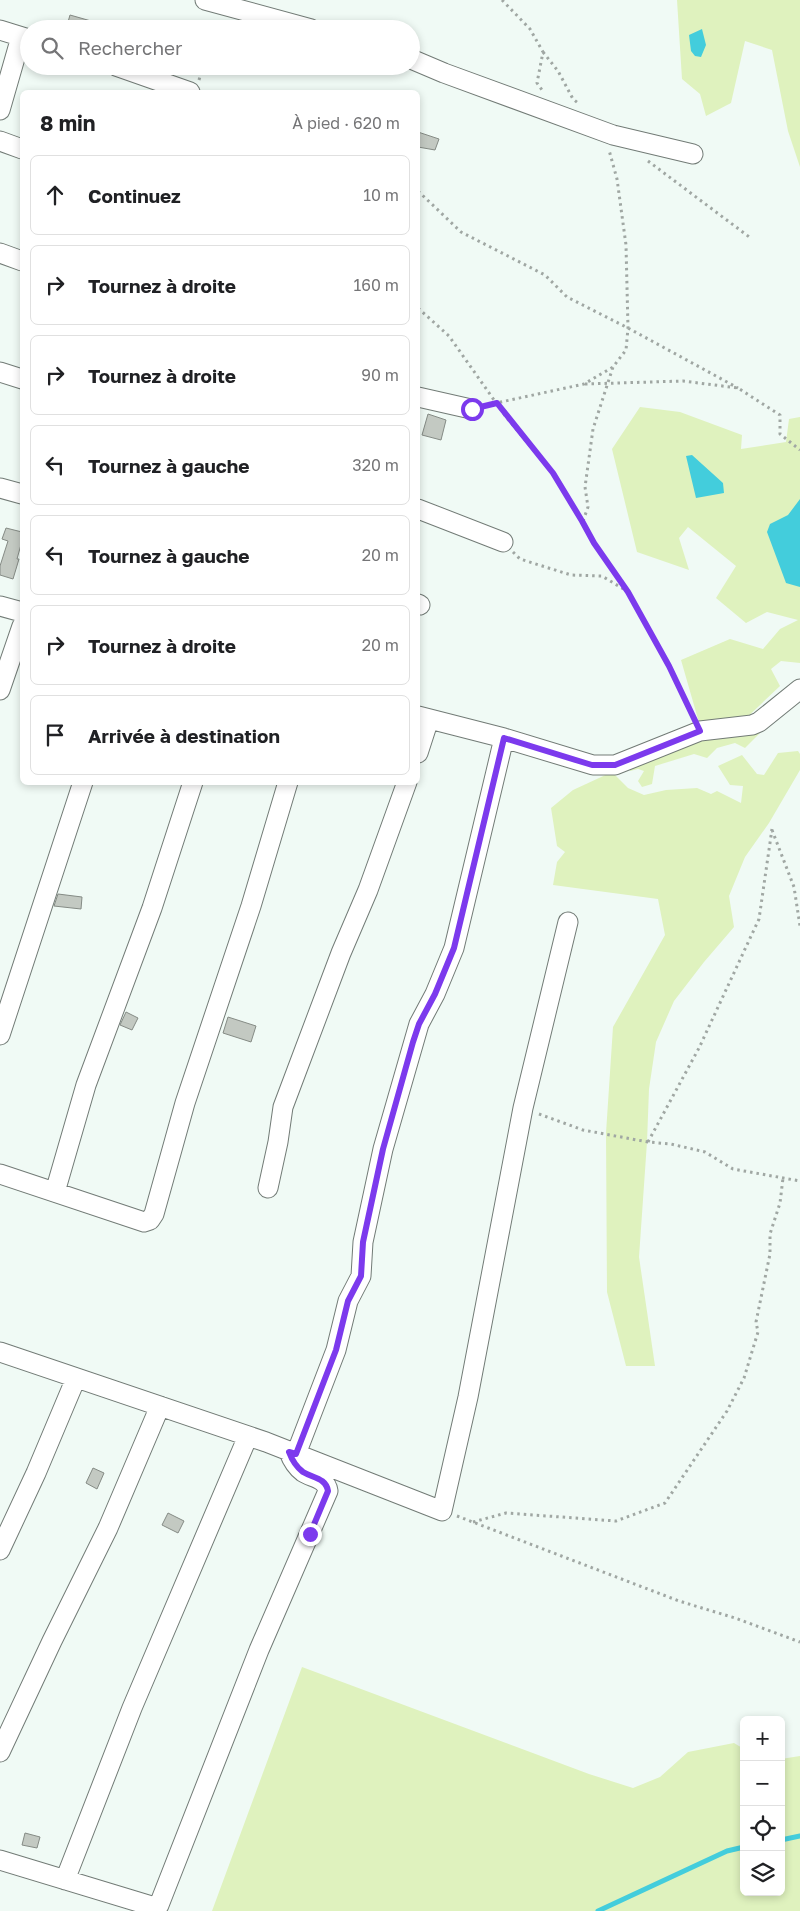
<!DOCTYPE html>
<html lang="fr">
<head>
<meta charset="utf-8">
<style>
	:root { --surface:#fff; --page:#f6f6f6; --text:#202124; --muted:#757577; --line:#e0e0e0 }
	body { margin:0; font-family:"Golos Text",sans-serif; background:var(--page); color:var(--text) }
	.controls { position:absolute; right:15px; bottom:15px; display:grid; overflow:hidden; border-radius:8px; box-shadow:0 2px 8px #0003 }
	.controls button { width:45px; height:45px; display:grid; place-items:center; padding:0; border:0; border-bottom:1px solid var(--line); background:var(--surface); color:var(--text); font:25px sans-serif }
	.stop { position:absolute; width:15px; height:15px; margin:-11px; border:4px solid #7c3aed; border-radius:50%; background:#fff }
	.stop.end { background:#7c3aed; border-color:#fff; box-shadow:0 1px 5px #0008 }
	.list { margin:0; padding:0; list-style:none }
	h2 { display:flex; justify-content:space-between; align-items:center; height:65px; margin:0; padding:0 20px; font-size:21px }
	h2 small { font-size:16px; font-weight:400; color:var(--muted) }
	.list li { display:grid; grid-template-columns:32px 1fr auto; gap:15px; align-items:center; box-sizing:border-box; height:80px; margin:0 10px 10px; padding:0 10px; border:1px solid var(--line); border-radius:8px }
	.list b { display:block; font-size:19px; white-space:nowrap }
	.list em { font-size:16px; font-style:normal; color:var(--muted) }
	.icon { flex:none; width:28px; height:28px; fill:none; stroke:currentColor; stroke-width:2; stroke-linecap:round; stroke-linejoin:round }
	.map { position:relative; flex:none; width:800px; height:1911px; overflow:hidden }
	.search { position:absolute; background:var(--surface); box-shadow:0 2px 8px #0003; left:20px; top:20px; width:400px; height:55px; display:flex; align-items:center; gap:12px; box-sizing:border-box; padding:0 18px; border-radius:28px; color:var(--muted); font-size:19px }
	.panel { position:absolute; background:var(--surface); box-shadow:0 2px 8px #0003; left:20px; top:90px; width:400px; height:695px; border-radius:8px }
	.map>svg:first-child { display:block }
</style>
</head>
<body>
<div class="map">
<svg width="800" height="1911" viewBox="0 0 800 1911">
	<rect width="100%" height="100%" fill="#f0faf5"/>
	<path fill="#dff2be" d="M677,0h123v167l-12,-36 -16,-81 -27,-9 -14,62 -25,13 -6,-22 -18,-15z
		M640,407l40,5 62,23 -1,14 45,-7 3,-23 11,-2v246l-19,-2 -10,8 9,17 -41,39 -39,1 -19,-66 49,-21 33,10 17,-20 18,-9 -31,-8 -21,11 -30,-25 20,-32 -48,-39 -9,11 10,32 -52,-18 -25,-103z
		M762,731l-17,17 -10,-5 -18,5 -10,10 -13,-4 -39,12 -3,18 -10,3 -4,-6 6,-10 -6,-2 -8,2 -1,-5 72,-30z
		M798,751l2,3v16l-31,53 -24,34 -16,39 5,31 -30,35 -30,39 -18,41 -7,47 -2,53 -8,115 16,109h-29l-19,-74 -1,-159 7,-106 52,-92 -7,-36 -105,-14 4,-23 8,-10 -8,-6 -6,-38 22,-18 39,-18 16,16 16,7 22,-5 31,-2 14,6 6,-3 24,12 2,-17 -13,-1 -12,-19 24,-11 15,19 7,1 14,-22z
		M302,1667l287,107 44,14 27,-11 28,-25 46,-9 10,6v143h37v-133l19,-3v155h-588z"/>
	<path fill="#43cddc" d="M702,29l4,16 -5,12 -6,-1 -4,-5 -2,-16z
		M692,455l31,28 1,10 -28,5 -10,-42z
		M800,499v88l-14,-4 -19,-51 3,-8 18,-9z"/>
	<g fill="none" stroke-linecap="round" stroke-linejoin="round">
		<path stroke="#43cddc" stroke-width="5" d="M781,1840l19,-4
			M598,1911l129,-60 17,-4"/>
	</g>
	<path fill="#c3c9c2" stroke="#858b85" d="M70,15l35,10 -1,4h-38z
		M418,132l21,7 -4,11 -17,-3z
		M428,414l18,6 -5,20 -19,-5z
		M6,528l16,4v9l-5,18h2l-6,20 -13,-4v-9l8,-25 -6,-2z
		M58,894l24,3 -1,12 -27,-3z
		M126,1012l12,6 -6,12 -12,-5z
		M228,1017l28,9 -5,16 -28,-9z
		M93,1468l11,5 -7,16 -11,-6z
		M168,1513l16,8 -6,12 -16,-8z
		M25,1833l15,4 -3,11 -15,-3z"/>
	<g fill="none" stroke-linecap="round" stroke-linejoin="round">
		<defs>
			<path id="minor" d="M205,0l106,29
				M0,30l29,9
				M411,59l33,14 169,62 80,19
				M116,66l74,26
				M0,110l21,-73
				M0,141l22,8
				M0,253l22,8
				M0,372l22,7
				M418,397l53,12
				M0,488l22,6
				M418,509l85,33
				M418,604l2,1
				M0,606l22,6
				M0,690l22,-64
				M418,716l86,22 89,27h22l85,-34 52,-6 7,-3 41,-33
				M418,753l11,-34
				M0,1035l83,-253
				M0,1174l144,48 6,-2 4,-6 31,-111 66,-197 37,-124
				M268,1188l10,-46 5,-35 58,-154 27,-63 39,-108
				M55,1192l31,-107 66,-177 41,-126
				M0,1352l266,90 176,69 26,-114 55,-289 45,-186
				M296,1454l40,-104 12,-49 13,-25 2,-34 20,-93 36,-125 16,-30 19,-46 50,-210
				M0,1550l36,-77 40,-95
				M0,1752l52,-111 56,-113 52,-122
				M0,1860l155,47 4,-2 100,-255 69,-159c-2,-13 -16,-13 -25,-19 -8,-6 -11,-12 -14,-20
				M65,1880l67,-172 116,-272"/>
		</defs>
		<use href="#minor" stroke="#727b76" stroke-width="21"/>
		<path stroke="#a0a7a3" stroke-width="3" stroke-dasharray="2.5 4" stroke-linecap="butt" d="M502,0l28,29 13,23 -6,31 5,7
			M213,29l3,-9
			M543,52l15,19 15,28 5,4
			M199,80l4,-14
			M648,161l104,78
			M418,191l43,41 84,43 22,22 61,31 110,60
			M418,308l31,28 57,81 47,56 30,48 11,22 34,49 41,74 24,51
			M585,384l98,-3 55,7 42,27v19l20,16
			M487,405l97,-21 29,-17 13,-17 2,-22 -2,-83 -9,-66 -8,-29
			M583,521l5,-14 -3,-20 8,-58 20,-62
			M513,552l7,7 51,16 31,1 23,14
			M772,830l22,57 6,39
			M539,1114l44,16 65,12 23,2 34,8 28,17 67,12
			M648,1142l51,-94 60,-129 13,-90
			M457,1516l222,85 56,17 65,24
			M473,1522l33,-9 110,8 49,-18 62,-92 17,-33 14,-46 -2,-10 14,-68v-20l10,-31 3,-25"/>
		<use href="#minor" stroke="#fff" stroke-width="19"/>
	</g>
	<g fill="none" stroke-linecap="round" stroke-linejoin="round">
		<path stroke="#7c3aed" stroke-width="6" d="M310,1534l18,-43c-2,-13 -15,-13 -25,-19 -8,-6 -11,-12 -14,-20l7,2 40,-104 12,-49 13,-25 2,-34 20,-93 30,-107 6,-18 16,-30 19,-46 50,-210 88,27h23l85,-34 -31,-65 -41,-74 -34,-49 -12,-22 -29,-48 -56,-70 -25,6"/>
	</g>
</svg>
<div class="controls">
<button>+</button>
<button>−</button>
<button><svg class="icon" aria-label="locate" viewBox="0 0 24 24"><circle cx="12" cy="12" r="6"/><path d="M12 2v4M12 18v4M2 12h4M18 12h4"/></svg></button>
<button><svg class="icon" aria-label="layers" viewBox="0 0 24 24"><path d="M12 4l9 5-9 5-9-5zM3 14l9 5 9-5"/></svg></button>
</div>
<div class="stop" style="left:472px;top:409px"></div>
<div class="stop end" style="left:310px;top:1534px"></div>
<div class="search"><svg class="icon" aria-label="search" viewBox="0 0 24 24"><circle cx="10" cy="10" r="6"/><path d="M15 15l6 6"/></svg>Rechercher</div>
<section class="panel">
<h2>8 min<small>À pied · 620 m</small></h2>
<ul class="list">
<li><svg class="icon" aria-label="ahead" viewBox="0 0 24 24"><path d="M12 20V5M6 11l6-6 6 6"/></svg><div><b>Continuez</b></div><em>10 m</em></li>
<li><svg class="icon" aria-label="right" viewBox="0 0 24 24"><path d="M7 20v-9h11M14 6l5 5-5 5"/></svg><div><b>Tournez à droite</b></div><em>160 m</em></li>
<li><svg class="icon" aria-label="right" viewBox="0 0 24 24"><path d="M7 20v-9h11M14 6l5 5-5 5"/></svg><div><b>Tournez à droite</b></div><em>90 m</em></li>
<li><svg class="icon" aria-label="left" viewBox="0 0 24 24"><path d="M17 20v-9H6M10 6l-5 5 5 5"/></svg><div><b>Tournez à gauche</b></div><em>320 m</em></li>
<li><svg class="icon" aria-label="left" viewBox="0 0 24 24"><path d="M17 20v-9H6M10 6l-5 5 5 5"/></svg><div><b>Tournez à gauche</b></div><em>20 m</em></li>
<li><svg class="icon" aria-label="right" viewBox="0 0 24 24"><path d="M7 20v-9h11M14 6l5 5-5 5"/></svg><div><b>Tournez à droite</b></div><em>20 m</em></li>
<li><svg class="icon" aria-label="arrive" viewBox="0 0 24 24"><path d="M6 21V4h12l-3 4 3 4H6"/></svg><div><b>Arrivée à destination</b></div></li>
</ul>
</section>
</div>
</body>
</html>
